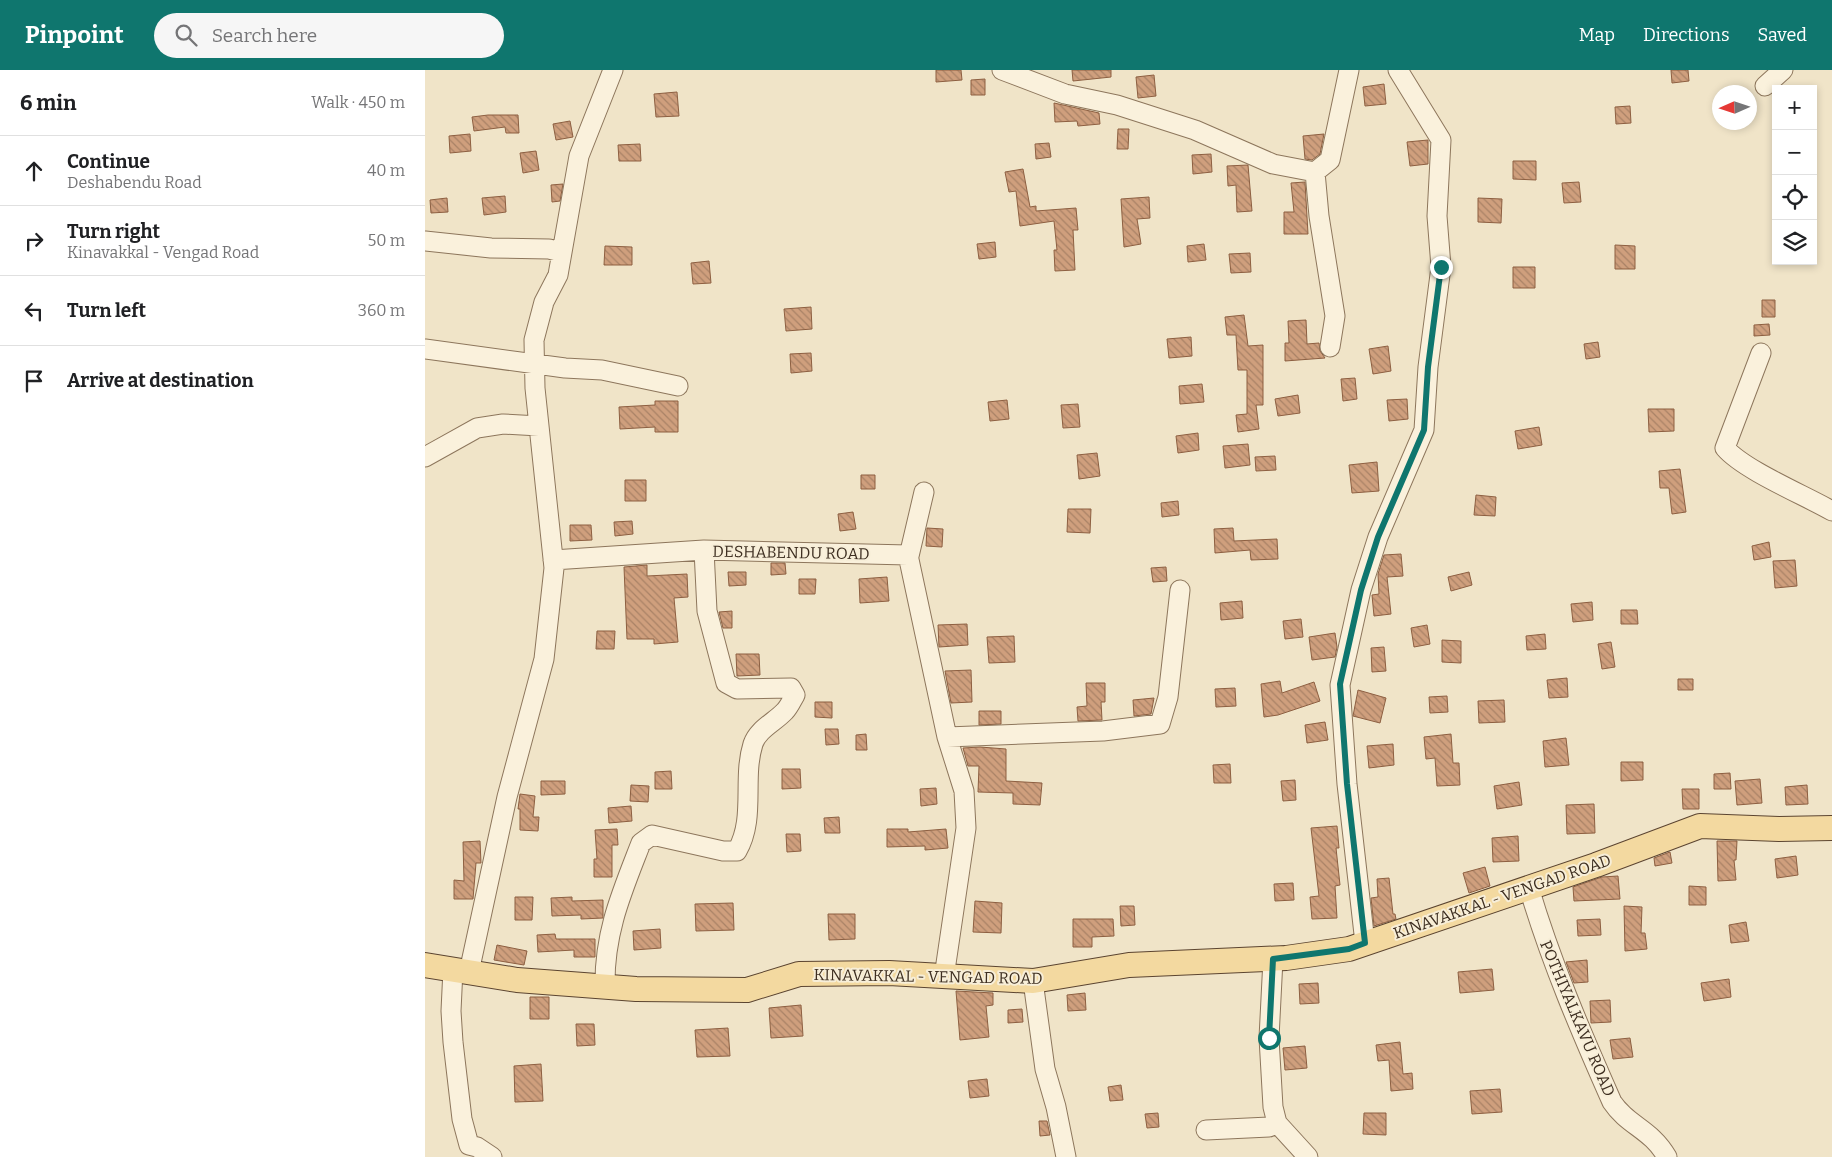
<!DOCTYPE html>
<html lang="en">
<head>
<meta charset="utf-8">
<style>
	:root { --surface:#fff; --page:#f6f6f6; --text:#202124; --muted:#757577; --line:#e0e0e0; --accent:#0f766e }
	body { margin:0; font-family:Bitter,serif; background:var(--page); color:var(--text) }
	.controls { position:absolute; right:15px; top:15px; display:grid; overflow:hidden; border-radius:0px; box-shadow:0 2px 8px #0003 }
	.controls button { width:45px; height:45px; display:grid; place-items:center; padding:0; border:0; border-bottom:1px solid var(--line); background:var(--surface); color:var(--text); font:25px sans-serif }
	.compass { position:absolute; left:1287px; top:15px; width:45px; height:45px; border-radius:50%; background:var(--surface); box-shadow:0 2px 8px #0003; rotate:267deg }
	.stop { position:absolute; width:15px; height:15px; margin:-11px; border:4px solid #0f766e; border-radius:50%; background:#fff }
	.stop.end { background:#0f766e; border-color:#fff; box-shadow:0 1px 5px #0008 }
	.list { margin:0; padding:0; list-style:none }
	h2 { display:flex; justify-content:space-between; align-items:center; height:65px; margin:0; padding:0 20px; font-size:21px }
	h2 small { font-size:16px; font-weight:400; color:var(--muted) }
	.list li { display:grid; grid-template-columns:32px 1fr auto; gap:15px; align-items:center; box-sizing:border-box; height:70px; padding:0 20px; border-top:1px solid var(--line) }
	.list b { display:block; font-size:19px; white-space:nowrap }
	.list p { margin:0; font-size:16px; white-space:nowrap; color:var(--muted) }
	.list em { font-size:16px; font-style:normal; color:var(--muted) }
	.icon { flex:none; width:28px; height:28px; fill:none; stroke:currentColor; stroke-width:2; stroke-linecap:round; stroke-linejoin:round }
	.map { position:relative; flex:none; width:1407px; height:1087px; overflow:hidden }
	header { display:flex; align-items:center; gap:30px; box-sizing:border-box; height:70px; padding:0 25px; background:var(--accent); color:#fff }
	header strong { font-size:24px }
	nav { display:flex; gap:28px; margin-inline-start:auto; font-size:18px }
	.search { width:350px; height:45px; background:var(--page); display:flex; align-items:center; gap:12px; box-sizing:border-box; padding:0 18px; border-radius:28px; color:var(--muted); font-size:19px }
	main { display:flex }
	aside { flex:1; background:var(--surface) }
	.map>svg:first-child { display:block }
</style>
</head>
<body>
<header>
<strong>Pinpoint</strong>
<div class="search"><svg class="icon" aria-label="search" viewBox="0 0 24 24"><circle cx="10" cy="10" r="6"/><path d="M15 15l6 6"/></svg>Search here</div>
<nav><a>Map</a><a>Directions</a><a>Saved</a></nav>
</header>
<main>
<aside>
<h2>6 min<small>Walk · 450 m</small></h2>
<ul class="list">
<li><svg class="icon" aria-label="ahead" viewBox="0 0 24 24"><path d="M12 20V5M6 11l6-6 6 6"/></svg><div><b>Continue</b><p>Deshabendu Road</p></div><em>40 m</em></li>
<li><svg class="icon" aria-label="right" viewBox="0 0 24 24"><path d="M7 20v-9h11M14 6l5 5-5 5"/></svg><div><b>Turn right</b><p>Kinavakkal - Vengad Road</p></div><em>50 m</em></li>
<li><svg class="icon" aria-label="left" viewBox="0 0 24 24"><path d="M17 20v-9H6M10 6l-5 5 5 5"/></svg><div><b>Turn left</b></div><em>360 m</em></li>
<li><svg class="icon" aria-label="arrive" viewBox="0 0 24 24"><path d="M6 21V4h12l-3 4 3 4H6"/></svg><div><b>Arrive at destination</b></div></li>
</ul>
</aside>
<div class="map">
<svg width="1407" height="1087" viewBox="0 0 1407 1087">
	<defs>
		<pattern id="building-back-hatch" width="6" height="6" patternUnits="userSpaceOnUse" patternTransform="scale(1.25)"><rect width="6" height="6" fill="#cf9f7d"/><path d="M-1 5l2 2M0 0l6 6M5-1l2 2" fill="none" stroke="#a98266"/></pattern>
	</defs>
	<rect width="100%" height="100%" fill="#f0e4c8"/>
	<path fill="url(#building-back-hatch)" stroke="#8d5f41" d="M511,0h25l1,10 -26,2z
		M647,0h39v7l-38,4z
		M1246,0h17l1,11 -17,2z
		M729,5l2,21 -18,2 -2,-21z
		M560,9v16h-14v-15z
		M959,14l2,20 -21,2 -2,-19z
		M252,22l2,24 -23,1 -2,-23z
		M629,33l45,10 1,11 -22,2 -1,-5 -22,1z
		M1205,36l1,17 -15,1 -1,-17z
		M63,45h30l1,18h-13l-1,-6 -31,4 -2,-14z
		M145,51l3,16 -17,3 -3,-16z
		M693,59h11l-1,20h-11z
		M45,64l1,17 -21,2 -1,-17z
		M899,64l-4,20 -8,6 -7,-1 -2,-23z
		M1003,70v24l-18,2 -3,-24z
		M624,73l2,14 -15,2 -1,-15z
		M215,74l1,17h-22l-1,-16z
		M111,81l3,19 -16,3 -3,-20z
		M786,84l1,18 -19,2 -1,-19z
		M1088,91h23v19l-23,-1z
		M823,95l4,46 -15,1 -1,-27 -8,1 -1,-20z
		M598,99l7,38 6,-1v5l40,-3 2,22h-5l2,40 -20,1 -1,-21h3l-3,-29 -34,5 -4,-35 -7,1 -4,-20z
		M880,112l3,52h-24v-22h10l-3,-29z
		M1154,112l2,20 -17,1 -2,-20z
		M138,114l-3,17 -8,1 -1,-17z
		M80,126l1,16 -22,3 -2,-17z
		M724,127l1,21 -13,1 4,25 -17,3 -3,-48z
		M22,128l1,14 -17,1 -1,-13z
		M1053,128l24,1 -1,24 -23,-1z
		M570,172l1,15 -17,2 -2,-15z
		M779,174l2,16 -18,2 -1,-16z
		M1190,175l20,1v23h-20z
		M180,176l27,1v18h-28z
		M825,183l1,19 -20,1 -2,-19z
		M284,191l2,22 -18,1 -2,-21z
		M1088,197h22v21h-22z
		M1337,230h13v17h-13z
		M386,237l1,22 -26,2 -2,-22z
		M819,245l4,31 15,-1v60h-7l3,24 -21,3 -2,-17 11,-1v-44h-9l-2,-35h-9l-2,-18z
		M881,250l1,24 12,-1 1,8 5,7 -40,3v-18h4l-1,-22z
		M1344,254l1,11 -16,1v-11z
		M766,267l1,19 -23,2 -2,-19z
		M1173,272l2,15 -14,2 -2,-15z
		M963,276l3,25 -18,3 -4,-25z
		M386,283l1,18 -21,2 -1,-19z
		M930,308l2,21 -14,2 -2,-22z
		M777,314l2,18 -24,2 -1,-18z
		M873,325l2,18 -22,3 -3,-17z
		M982,329l1,20 -19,2 -2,-21z
		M582,330l2,19 -19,2 -2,-19z
		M230,331h23v31h-23v-5l-35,2 -1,-22 36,-2z
		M653,334l2,23 -17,1 -2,-23z
		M1223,339h26v22l-25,1z
		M1114,357l3,18 -24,4 -3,-18z
		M773,363l1,17 -21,3 -2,-17z
		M823,374l2,21 -25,3 -2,-22z
		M672,383l3,23 -21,3 -2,-24z
		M850,386l1,14 -20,1 -1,-14z
		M952,392l2,29 -27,2 -3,-28z
		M1255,399l6,43 -14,2 -3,-26h-9l-1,-17z
		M436,405h14v14h-14z
		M200,410h21v21h-21z
		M1051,425l20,2 -1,19 -21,-1z
		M753,431l1,14 -17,2 -1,-14z
		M643,439h23l-1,24 -23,-1z
		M428,442l3,17 -16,2 -2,-17z
		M207,451l1,13 -18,2 -1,-14z
		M145,455h21l1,15 -22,1z
		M502,458l16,1 -1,18 -16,-1z
		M808,458l1,13 43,-2 1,20 -27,1 -1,-10 -35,3 -1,-24z
		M1344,472l2,15 -17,3 -2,-14z
		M976,484l2,22 -16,1 4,37 -17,2 -2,-21 7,-1 -1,-20 6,-19z
		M1370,490l2,26 -22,2 -2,-27z
		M346,493h14l1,11 -15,1z
		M222,495v11l40,-2 1,23 -14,1 4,44 -24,2v-5h-27l-3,-72z
		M741,497l1,14 -14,1 -2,-14z
		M303,502h18v13l-17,1z
		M1044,502l3,13 -21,6 -3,-14z
		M462,507l2,24 -29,2 -1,-24z
		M374,509h17l-1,15h-16z
		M817,531l1,17 -22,2 -1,-17z
		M1167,532l1,18 -20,2 -2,-18z
		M1196,540h16l1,14h-17z
		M307,541v17h-9l-4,-16z
		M876,549l2,18 -18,2 -2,-18z
		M542,554l1,21 -29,2 -1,-22z
		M1002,555l3,19 -16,3 -3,-19z
		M172,561h18l-1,18h-18z
		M910,563l2,14 -2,10 -23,3 -3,-23z
		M1120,564l1,15 -19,1 -1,-14z
		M589,566l1,26 -26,1 -2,-26z
		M1017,570l19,1v22l-19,-1z
		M1186,572l4,25 -13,2 -4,-25z
		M959,577l2,24 -14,1 -1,-24z
		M311,584h23l1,21 -23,1z
		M546,600l1,32 -21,1 -6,-32z
		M1142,608l1,19 -19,1 -2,-18z
		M1253,609h15v11h-15z
		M855,611l2,12 32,-11 6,19 -42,14 -14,2 -3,-33z
		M661,613h19v19h-4l1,18 -24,1 -1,-14 10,-1z
		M810,618l1,18 -20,1 -1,-18z
		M933,620l28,8 -6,25 -27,-7z
		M1022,626l1,16 -18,1 -1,-16z
		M729,628l-3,16 -17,2 -1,-16z
		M1079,630l1,22 -26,1 -1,-22z
		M390,632h17v16l-17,-1z
		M554,641h22v13l-22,1z
		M900,652l3,18 -21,3 -2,-18z
		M400,659h13l1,15 -13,1z
		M441,664l1,16h-11v-15z
		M1026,664l2,29h6l1,22 -23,1 -2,-28 -9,1 -2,-22z
		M1141,668l3,27 -24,2 -2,-26z
		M968,674l1,21 -25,3 -2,-22z
		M555,677l26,2v32l36,2 -2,22 -27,-1v-11l-35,-1 1,-26h-11l-5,-18z
		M1196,692h22v18l-22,1z
		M805,694l1,19h-17l-1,-18z
		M357,699h18l1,19 -19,1z
		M246,701l1,18h-17v-17z
		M1305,703l1,16h-17v-15z
		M1335,709l2,24 -25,2 -2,-24z
		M870,710l1,20 -13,1 -2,-20z
		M116,711h24v13l-24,1z
		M1094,712l3,23 -25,4 -3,-23z
		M206,715l18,1 -1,16 -18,-1z
		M1382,715l1,19 -22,1 -1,-18z
		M511,718l1,16 -16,2 -1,-17z
		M1257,719h17v20h-16z
		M95,724l15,2 -2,21h6l-1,14 -18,-1v-21h-2z
		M1169,734l1,29 -28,1 -1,-29z
		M206,736l1,15 -23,2 -1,-15z
		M414,747l1,16h-15l-1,-15z
		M912,756l2,22h-3l4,37 -5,1 2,32 -25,1 -2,-22 9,-1 -8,-68z
		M192,759l1,16h-6v32h-18v-18h3l-2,-29z
		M462,759h21v3l38,-3 2,19 -23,2v-4l-38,1z
		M361,764h14l1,17 -14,1z
		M1093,766l1,25 -26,1 -1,-24z
		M55,771l1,22h-5l-3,36h-19v-19l10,1 -1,-39z
		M1292,771h20l-1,19h-2l2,20 -18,1z
		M1245,782l2,11 -17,3 -1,-8z
		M1371,786l2,19 -21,3 -2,-19z
		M1060,797l5,19 -21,7 -6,-20z
		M1193,806l2,23 -46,2 -1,-14 29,-10z
		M964,808l4,36h2l1,5 -22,7 -3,-28 7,-1 -1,-18z
		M868,813l1,17 -19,1 -1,-17z
		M1264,816l17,1v18h-17z
		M90,827h18l-1,23h-17z
		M147,827v4l31,-1v18l-22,1v-4l-29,1 -1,-18z
		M550,831l27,2 -1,30 -28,-1z
		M308,833l1,27 -38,1 -1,-27z
		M695,836h14l1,19 -14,1z
		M1199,836l18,1 -1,26h4l2,16 -22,2z
		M403,844h27v25l-26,1z
		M648,849h40l1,17 -22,1v10h-19z
		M1175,849l1,16 -23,1 -1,-16z
		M1321,852l3,19 -18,2 -2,-18z
		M235,859l1,19 -27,2 -1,-19z
		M130,864l1,5h39v18h-21v-7l-36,2 -1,-17z
		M72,875l30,6 -3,14 -30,-5z
		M1162,890l1,22 -14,1 -8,-21z
		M1067,899l2,21 -34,3 -2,-21z
		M1304,909l2,18 -27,4 -3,-18z
		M893,913l1,20 -19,1 -1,-20z
		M531,921l37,2v12l-7,1 3,31 -29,3z
		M660,923l1,17 -18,1 -1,-16z
		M105,927h19v22h-19z
		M1185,930l1,22 -20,1 -1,-22z
		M376,935l2,31 -32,2 -2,-30z
		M597,939l1,13 -15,1v-13z
		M151,954h18l1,21 -18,1z
		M303,958l2,28 -33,1 -2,-27z
		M1205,968l3,19 -20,2 -3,-19z
		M975,972l3,32 9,-1 1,16 -22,2 -2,-31 -11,1 -2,-16z
		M880,976l2,22 -22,2 -2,-22z
		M116,994l2,37 -28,1 -1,-36z
		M562,1009l2,17 -19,2 -2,-17z
		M696,1015l2,15 -13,1 -2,-14z
		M1075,1019l2,23 -30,2 -2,-23z
		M733,1043l1,14 -12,1 -2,-14z
		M939,1043h22v22l-23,-1z
		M614,1051h8l3,14 -10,1z"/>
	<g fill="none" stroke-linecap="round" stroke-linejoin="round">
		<defs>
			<path id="minor" d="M577,0l63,24 52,11 78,25 78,34 42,8 4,44 16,100 -5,31
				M1340,16l18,-16
				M890,102l15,-12 19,-90
				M0,171l66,7 58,1 12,3
				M0,279l140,19 37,2 76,16
				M1336,283l-36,95c19,22 79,47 107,63
				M0,387l52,-29 26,-4 36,2
				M484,486l15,-64
				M128,490l151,-10 204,5 39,182 17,54 2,37 -22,149
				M522,667l156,-6 57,-7 8,-27 12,-107
				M1104,818c22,74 52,144 83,214 16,24 39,27 55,55
				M940,873l-18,-159 -7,-99 21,-95 17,-53 46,-107 4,-63 13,-100 -4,-51 4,-76 -43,-70
				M848,889l-4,79 4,69 4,16 31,34
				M28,899l-2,42 2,31 9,77 7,26 8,2 15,10
				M44,902l38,-175 37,-138 10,-91 -19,-180 -1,-48 10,-38 14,-27 21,-119 34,-86
				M608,911l12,88 11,38 10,50
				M180,917c-1,-55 17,-95 36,-144l11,-8 71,16h14c19,-33 5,-72 16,-107 5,-15 22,-22 32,-33 4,-4 7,-11 10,-16l-4,-7 -54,1 -11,-6 -19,-72 -3,-61
				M781,1060l63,-3 8,-4"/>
			<path id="major" d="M0,895l92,15 119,9 111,1 52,-16 90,-1 144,8 96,-16 157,-7 63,-9 247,-84 104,-39 79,3 53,-1"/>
		</defs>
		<use href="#minor" stroke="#8d765c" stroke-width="21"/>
		<use href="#major" stroke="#5b4430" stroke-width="26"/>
		<use href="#minor" stroke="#faf1dc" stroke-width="19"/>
		<use href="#major" stroke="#f3d9a0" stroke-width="24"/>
	</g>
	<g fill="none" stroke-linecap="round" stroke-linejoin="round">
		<path stroke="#0f766e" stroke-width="6" d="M844,968l4,-79 76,-10 16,-6 -18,-159 -7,-100 21,-94 17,-53 46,-107 4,-63 13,-100"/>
	</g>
	<g text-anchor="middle" stroke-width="4" stroke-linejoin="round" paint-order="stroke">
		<g font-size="16" fill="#3d2e20" stroke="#f7eed8">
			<text transform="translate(366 482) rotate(1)" y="6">DESHABENDU ROAD</text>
			<text transform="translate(1077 826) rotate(-19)" y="6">KINAVAKKAL - VENGAD ROAD</text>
			<text transform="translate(503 906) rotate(1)" y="6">KINAVAKKAL - VENGAD ROAD</text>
			<text transform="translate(1153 948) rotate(67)" y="6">POTHIYALKAVU ROAD</text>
		</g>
	</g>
</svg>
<div class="controls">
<button>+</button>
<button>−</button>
<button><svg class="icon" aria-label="locate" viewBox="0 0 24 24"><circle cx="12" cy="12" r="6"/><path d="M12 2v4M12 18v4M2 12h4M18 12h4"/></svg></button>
<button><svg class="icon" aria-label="layers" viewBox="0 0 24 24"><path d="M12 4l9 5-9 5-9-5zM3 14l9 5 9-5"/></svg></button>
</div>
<svg class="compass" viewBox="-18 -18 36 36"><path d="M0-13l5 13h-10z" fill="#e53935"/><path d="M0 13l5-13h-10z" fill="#757577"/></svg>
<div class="stop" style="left:844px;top:968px"></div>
<div class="stop end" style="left:1016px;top:197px"></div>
</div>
</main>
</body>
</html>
